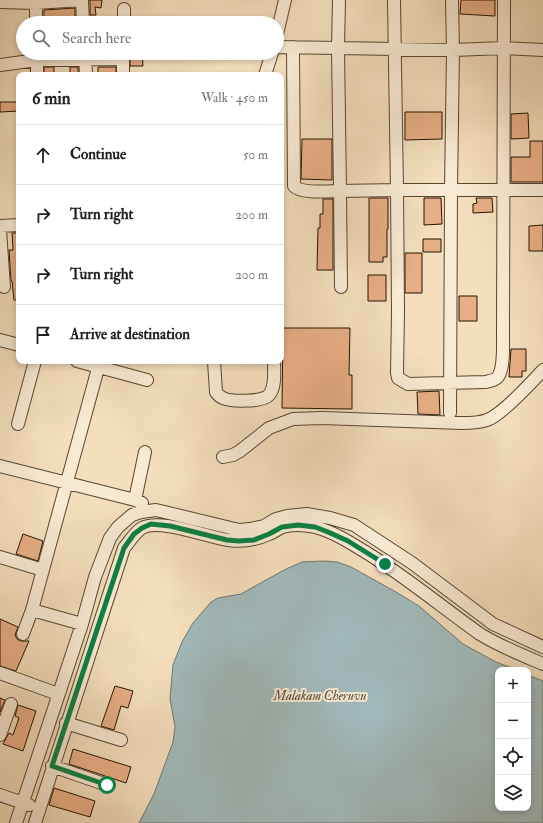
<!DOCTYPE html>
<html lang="en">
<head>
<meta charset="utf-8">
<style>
	:root { --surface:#fff; --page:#f2f2f2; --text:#202124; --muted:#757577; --line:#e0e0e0 }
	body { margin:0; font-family:"IM FELL Double Pica",serif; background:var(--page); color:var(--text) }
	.controls { position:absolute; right:12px; bottom:12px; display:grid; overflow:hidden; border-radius:8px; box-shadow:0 2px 6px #0003 }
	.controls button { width:36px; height:36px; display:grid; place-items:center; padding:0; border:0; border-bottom:1px solid var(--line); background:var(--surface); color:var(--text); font:20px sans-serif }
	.stop { position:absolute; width:12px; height:12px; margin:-9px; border:3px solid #0b8043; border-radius:50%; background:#fff }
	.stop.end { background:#0b8043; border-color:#fff; box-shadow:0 1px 4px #0008 }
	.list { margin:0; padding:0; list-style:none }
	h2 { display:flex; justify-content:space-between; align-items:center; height:52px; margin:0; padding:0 16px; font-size:17px }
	h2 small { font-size:13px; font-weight:400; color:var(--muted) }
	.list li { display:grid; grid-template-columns:26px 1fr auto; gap:12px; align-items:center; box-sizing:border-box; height:60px; padding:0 16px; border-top:1px solid var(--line) }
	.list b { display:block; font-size:15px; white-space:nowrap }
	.list em { font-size:13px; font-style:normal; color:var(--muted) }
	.icon { flex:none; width:22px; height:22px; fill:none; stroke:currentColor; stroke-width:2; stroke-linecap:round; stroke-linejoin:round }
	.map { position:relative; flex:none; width:543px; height:823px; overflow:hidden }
	.search { position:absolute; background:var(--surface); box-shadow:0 2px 6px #0003; left:16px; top:16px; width:268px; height:44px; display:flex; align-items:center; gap:10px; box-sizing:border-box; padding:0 14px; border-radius:22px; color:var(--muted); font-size:15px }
	.panel { position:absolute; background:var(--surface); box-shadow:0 2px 6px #0003; left:16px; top:72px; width:268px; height:292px; border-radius:8px }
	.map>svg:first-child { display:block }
</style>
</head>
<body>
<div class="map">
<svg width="543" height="823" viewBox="0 0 543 823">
	<rect width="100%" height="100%" fill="#f4debc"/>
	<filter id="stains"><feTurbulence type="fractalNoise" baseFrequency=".005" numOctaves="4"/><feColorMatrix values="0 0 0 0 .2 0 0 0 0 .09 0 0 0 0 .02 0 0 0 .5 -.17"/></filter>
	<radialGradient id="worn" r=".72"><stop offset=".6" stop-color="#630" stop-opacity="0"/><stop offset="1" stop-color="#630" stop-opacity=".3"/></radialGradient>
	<path fill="#a1b9bb" stroke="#6f7770" d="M323,561l14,1 14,5 45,25 23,14 44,38 33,18 21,8h-19v138h30v-133l15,6v142h-404l15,-29 19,-52 2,-15 -5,-28 3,-34 9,-23 11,-19 18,-21 7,-4 23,-4 43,-24 18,-8z"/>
	<path fill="#e8ae86" stroke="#241300" d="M90,0h12l-1,8 -6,-1 1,8h-6z
		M461,0h34v16l-35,-2z
		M75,8v14l-31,1v-13z
		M130,53h12l1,13h-13z
		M44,67h10v8h-10z
		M70,67h8v8h-8z
		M98,67h18v8h-18z
		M0,102h19v9l-19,1z
		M405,112h37v27l-37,1z
		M528,113l1,25 -18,1v-25z
		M302,139h30v41l-31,-1z
		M530,141h13v41h-32v-25h19z
		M369,198h19v31h-1v28h-4v5h-14z
		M424,198h17l1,26 -18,1z
		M476,198h16l1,14 -20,1v-9l4,-1z
		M323,199h10v71h-16l1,-42h2v-14h3z
		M543,225v26h-14v-25z
		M12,233h7v67h-5l-2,-19h-1l-2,-31h4z
		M423,239h18v13h-18z
		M405,253h17v40h-17z
		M368,275h18v26h-18z
		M459,296h18v25h-18z
		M283,328h67l-1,47h3v34l-70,-1z
		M511,349h15v22h-4v6h-13z
		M439,391l1,24 -22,-1 -1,-22z
		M23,534l20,7 -5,20 -22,-7z
		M0,619l18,8 -3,8 2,4 4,2h8l-13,30 -16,-5z
		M115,686l18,5 -5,17 -7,-2 -7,24 -13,-4z
		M0,698l5,2 -5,12z
		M18,705l18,6 -13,40 -20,-7 6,-11 4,2 6,-17 -4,-2z
		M73,749l58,18 -5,16 -57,-19z
		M54,788l41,13 -5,16 -41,-12z"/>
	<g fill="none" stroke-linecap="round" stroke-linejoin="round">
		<defs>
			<path id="minor" d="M82,0l1,23
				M394,0l3,190 -57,1 -2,-143 115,2 51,-2 39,2
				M452,0l1,50 -2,140h-54l1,122 -1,61 1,5 10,6 77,-2c5,-1 12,-2 14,-7 5,-9 4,-29 4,-40l1,-335
				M0,2l36,1 46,-3
				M36,3v20
				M124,23v-14
				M277,34l8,-34
				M277,47l61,1 1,-48
				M293,47l1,139c7,8 36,5 46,5l1,96
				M37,53v22
				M85,53l1,22
				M123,53v22
				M0,65l37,-5 86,-1
				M265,75l7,-22
				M0,226l19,-1
				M0,230l4,57
				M0,340l19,5
				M77,361l70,19
				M214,361l2,31c2,3 4,5 7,6 8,4 40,4 46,-3 7,-8 5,-24 5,-34
				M450,413l1,-223h92
				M18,424l17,-63
				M223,457l10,-2 7,-4 29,-23 24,-9 29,-1 140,5c8,0 17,0 25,-3 14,-5 45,-38 56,-50
				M0,466l135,34
				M142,503l-7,-3 10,-48
				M0,557l43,13
				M32,610l50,14
				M23,634l9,-24 68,-249
				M0,673l58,21
				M66,723l55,17
				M0,735l11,-31
				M52,766l55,19
				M0,795l29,10
				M16,823l66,-199 13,-47 15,-39 8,-11 14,-12 9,-3 15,-2 83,20 11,-1 14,-3 12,-7 11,-3 20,-2 23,4 24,7 58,38 81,61 50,23
				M35,823l89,-275c6,-7 11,-16 18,-20 18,-10 65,9 86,12 14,2 28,0 41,-6 5,-2 9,-5 13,-7 10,-3 24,-2 33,0 19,5 36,16 52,26 39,24 75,54 113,81 19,12 42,21 63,30"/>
		</defs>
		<use href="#minor" stroke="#58462f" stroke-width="14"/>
		<use href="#minor" stroke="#f8ead3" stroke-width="12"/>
	</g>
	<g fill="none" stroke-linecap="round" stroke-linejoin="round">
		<path stroke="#0b8043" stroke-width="5" d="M107,785l-55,-19 72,-218 10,-14 8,-6 9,-4 19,2 57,14 12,1 15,-1 15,-6 13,-7 16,-2 17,2 13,5 20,9 37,23"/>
	</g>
	<g text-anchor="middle" stroke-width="4" stroke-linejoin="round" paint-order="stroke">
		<g font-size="13" font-style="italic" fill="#504d41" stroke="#f8ead3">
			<text x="320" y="700">Malakam Cheruvu</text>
		</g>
	</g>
	<rect width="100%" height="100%" filter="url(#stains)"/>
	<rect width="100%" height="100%" fill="url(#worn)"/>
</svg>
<div class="controls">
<button>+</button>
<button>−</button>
<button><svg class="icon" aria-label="locate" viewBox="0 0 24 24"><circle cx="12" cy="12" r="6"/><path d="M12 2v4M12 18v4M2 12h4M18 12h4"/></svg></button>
<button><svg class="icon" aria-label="layers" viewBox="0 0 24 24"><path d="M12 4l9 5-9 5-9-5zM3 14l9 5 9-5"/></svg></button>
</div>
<div class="stop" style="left:107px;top:785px"></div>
<div class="stop end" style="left:385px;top:564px"></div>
<div class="search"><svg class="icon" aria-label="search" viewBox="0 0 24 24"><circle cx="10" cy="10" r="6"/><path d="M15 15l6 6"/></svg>Search here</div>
<section class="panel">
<h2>6 min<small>Walk · 450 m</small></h2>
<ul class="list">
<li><svg class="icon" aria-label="ahead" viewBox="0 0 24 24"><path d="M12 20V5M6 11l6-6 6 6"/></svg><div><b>Continue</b></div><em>50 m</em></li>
<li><svg class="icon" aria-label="right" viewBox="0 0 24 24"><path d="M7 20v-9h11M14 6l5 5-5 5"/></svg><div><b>Turn right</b></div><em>200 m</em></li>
<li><svg class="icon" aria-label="right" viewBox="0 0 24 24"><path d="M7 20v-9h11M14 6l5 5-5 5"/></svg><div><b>Turn right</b></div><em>200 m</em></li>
<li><svg class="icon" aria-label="arrive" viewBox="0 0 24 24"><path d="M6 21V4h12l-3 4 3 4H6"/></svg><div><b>Arrive at destination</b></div></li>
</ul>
</section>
</div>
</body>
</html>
